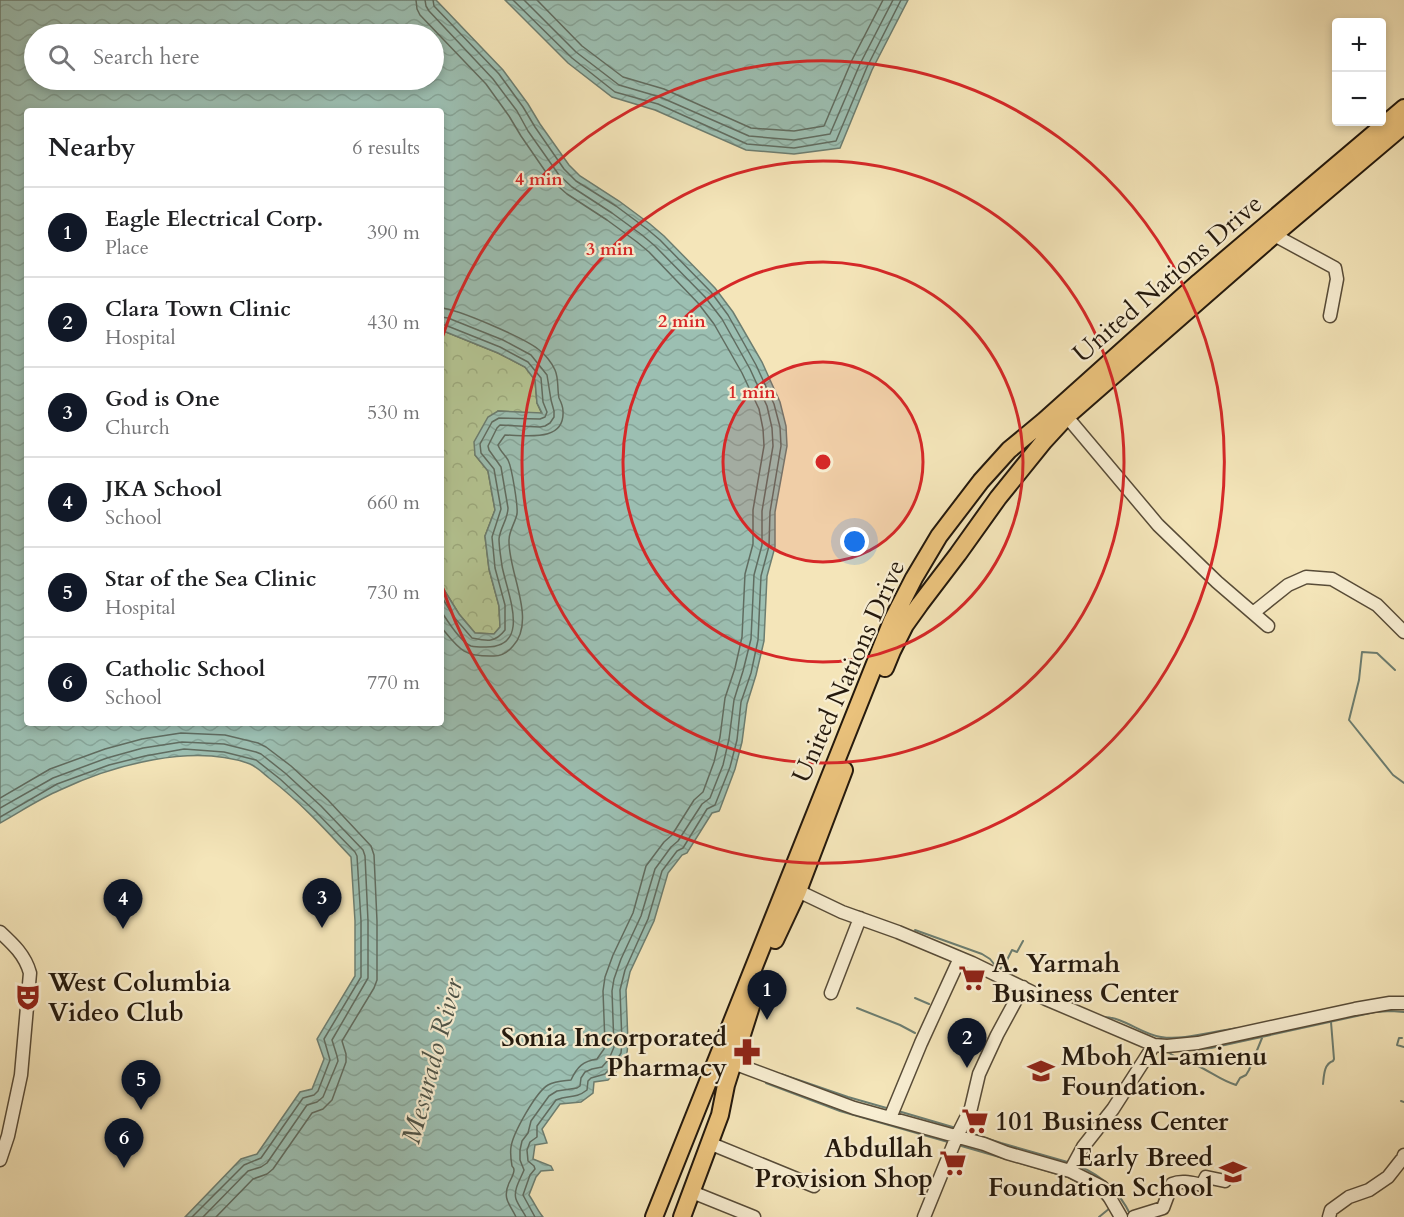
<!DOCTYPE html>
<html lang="en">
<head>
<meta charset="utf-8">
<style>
	:root { --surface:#fff; --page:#f2f2f2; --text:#202124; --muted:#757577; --line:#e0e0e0; --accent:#111827 }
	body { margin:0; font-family:Cardo,serif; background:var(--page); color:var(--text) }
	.controls { position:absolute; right:18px; top:18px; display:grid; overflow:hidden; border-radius:6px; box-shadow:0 3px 9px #0003 }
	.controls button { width:54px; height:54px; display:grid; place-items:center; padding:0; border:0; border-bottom:2px solid var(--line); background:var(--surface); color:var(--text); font:30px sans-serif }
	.you { position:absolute; left:855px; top:542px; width:21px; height:21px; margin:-15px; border:4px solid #fff; border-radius:50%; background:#1a73e8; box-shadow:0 0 0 9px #1a73e833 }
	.badge { display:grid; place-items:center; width:39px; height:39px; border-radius:50%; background:var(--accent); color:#fff; font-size:20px; font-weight:700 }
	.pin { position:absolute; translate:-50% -50px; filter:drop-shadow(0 2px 3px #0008) }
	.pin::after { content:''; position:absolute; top:32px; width:21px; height:18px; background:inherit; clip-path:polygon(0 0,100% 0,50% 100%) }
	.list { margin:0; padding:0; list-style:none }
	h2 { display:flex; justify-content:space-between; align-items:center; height:78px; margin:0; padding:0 24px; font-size:26px }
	h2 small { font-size:20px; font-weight:400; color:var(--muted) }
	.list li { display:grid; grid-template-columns:39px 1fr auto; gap:18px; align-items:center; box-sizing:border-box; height:90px; padding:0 24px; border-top:2px solid var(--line) }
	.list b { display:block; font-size:22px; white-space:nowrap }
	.list p { margin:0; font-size:20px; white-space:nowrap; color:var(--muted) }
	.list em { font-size:20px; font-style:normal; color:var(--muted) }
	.icon { flex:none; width:33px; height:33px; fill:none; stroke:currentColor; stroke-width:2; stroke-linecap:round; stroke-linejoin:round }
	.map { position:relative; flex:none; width:1404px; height:1217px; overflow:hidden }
	.search { position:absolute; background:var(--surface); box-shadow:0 3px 9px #0003; left:24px; top:24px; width:420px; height:66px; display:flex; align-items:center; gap:15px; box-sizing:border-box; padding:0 21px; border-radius:33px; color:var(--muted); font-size:22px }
	.panel { position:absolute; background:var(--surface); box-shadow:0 3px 9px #0003; left:24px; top:108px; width:420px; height:618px; border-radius:6px }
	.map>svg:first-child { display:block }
</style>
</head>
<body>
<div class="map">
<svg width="1404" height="1217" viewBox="0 0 1404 1217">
	<defs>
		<pattern id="forest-crowns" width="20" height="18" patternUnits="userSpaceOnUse" patternTransform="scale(1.5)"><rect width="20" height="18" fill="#b5c694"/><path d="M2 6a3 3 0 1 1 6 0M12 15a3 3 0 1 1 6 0" fill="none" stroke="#9caa7e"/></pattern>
		<pattern id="water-waves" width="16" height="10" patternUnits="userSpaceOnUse" patternTransform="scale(1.5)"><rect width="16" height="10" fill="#9cbfb2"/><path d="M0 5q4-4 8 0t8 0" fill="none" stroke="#86a498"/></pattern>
	</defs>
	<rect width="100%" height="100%" fill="#f4e5b9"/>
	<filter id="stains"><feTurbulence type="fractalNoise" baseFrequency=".00333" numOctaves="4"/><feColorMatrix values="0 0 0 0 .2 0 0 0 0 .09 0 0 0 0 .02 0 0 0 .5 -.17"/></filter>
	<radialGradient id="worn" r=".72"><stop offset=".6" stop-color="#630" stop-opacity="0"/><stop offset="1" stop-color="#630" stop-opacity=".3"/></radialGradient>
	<path fill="url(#forest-crowns)" stroke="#6c7050" stroke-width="1.5" d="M441,330l57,23 27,14 10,13 2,23 5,11 -44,-3 -23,44 13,16 7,39 -10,26 4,33 10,37 1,21 -6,7 -19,-1 -16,-19 -18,-29z"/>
	<path fill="url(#water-waves)" stroke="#6c7d70" stroke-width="1.5" fill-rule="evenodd" d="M0,0h436l67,70 25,34 12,20 29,41 11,11 39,25 31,23 14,12 51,52 18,24 29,50 18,40 6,24 1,20 -12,66v35l-8,29 -3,65 -8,34 -9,29 -5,38 -7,27 -15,40 -1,2 -7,2 -25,40 -5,2 -14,18 -14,48 -24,51 -4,18 2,53 -1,10 -7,14 -12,13 -14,2 -1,11 -12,9 -21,2 -18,25 5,14 -12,2 -2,14 18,7 2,4 -12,1 -5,6 -7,18c5,7 8,15 14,22h-358l56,-58 16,-5 43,-62 12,-3 12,-30 -7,-20 38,-63v-55l-4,-64c-26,-28 -52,-56 -82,-79 -6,-5 -12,-11 -19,-14 -57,-21 -137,1 -190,26 -21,9 -40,22 -60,33zM434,34v46h-400v-46zM27,111h414v219l57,23 27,14 10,13 2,23 5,10 -44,-2 -10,6 -14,25 1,13 13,16 7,39 -10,26 4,33 10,37 1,21 -6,7 -19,-1 -16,-19 -18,-29v138h-414z
		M505,0h403l-36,70 -32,78 -46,6 -48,-4 -91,-40 -43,-13 -44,-34z"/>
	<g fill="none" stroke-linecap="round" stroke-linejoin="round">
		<path stroke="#606c60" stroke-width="1.5" d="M416,0l1,9 3,6 66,69 23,32 12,20 31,45 15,13 40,26 30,22 12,10 49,51 16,21 28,49 17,36 4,20 1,17 -11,64v34l-8,30 -3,63 -7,31 -10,30 -5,39 -6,25 -11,30 -9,8 -22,35 -8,7 -18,24 -13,47 -20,42 -8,22 -2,14 2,53 -1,5 -7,10c-14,2 -20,8 -26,21 -8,1 -16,1 -23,5 -12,7 -35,48 -37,62 -1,6 0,13 1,19 1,1 2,2 2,4 0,4 -3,9 -5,13 -7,16 1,21 7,34
			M425,0l1,6 3,5 64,68 24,32 11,20 31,44 13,12 40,26 30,22 13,11 50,51 17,22 28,50 17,37 5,22 1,18 -11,65v34l-8,30 -3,64 -8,32 -9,29 -5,39 -6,26 -13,33 -8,6 -24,37 -7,6 -16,22 -14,47 -20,43 -7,20 -2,12 2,56 -5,12 -7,8 -10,2 -7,3 -4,6 -1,8 -3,2 -20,3 -8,5 -18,25 -3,12 -6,8 -2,9v10l4,10c-3,8 -11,20 -8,29 2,6 7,12 10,18
			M433,0l1,6 65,68 24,33 12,20 29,42 12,12 40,25 31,23 13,11 51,52 17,23 28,50 18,39 6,23 1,19 -11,66 -1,34 -8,30 -3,64 -7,33 -10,29 -4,38 -7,27 -15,38 -8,4 -24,39 -6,3 -15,20 -14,48 -23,51 -5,20 2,53 -1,10 -6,10 -10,11 -14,4 -3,3 -1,9c-13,10 -18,4 -31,10l-19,26v11l-7,5 -3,8 1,11 6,5 1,3 -5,6 -7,20 12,22
			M513,0l59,58 43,34 43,12 89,40 47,4 42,-7 31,-74 34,-67
			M524,0l52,52 43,33 41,12 89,39 45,4 36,-6 30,-70 33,-64
			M537,0l45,46 41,31 41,12 87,39 43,3 30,-5 28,-66 31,-60
			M441,308c17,1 83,30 97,41 7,5 14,14 17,21 4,9 2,19 4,28 2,4 4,8 4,13 2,32 -38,24 -58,24l-7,10c2,6 7,10 10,15 4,8 10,46 9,54 -2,9 -8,17 -8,26 -1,32 28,80 4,106 -5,6 -11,10 -19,10 -31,1 -35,-7 -53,-29
			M441,317l7,1 55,22 28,15 16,20 4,25 3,11v6l-4,6 -5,3 -5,1 -40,-2 -3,3 -9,18 1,4 12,17 7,41c0,11 -8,20 -9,31 0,8 2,19 3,27 5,27 31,83 -18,81 -4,0 -9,0 -13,-1 -11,-4 -24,-26 -30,-35
			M441,325h4l55,22 28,15 13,16 2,24 4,10 -2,5 -5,2 -41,-1 -7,4 -12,22 1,9 13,16 7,40 -9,28 3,31 10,37v25c-10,13 -18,11 -33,8l-18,-21 -13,-21
			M0,798l50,-29 55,-20 37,-10 39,-6 44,2 33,8 8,4 25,19 37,34 43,46 3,9 3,66v59l-3,8 -32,53 4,13v8l-14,38 -9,9 -11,4 -39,56 -6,5 -14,5 -37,38
			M0,808l53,-30 54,-20 36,-10 39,-6 42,2 32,8 5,2 24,19 36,33 42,44 2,6 3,65v57l-36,62 5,16 1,5 -15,36 -6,5 -10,3 -40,58 -6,4 -13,4 -45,46
			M0,817l57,-33 52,-19 36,-9 39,-7 40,3 32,8 24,19 36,33 39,40 2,4 4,65v56l-37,62 6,21 -12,31 -4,4 -11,3 -42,60 -17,7 -52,52"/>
		<path stroke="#6c7d70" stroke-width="2" d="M1395,670l-18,-17 -15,-1 -3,28 -10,40 44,55 11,8
			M915,930l67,24 8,5 8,10
			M999,970l7,-8 6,-12 5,2 6,-11
			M915,998l14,6
			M857,1008l43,17 15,8
			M1103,1017c21,0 38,17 58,20 23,4 55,-7 79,-9
			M1402,1038h-3l-2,7 7,2
			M1168,1052l43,-4 164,-36 16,-1 13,1
			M1168,1052c9,7 19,9 30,14 13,6 24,15 38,19l4,-7 6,-3 3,-5 13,-32
			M781,1074l67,23 42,12
			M766,1083l74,28 108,31
			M1323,1084c1,-9 1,-20 10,-23l1,-2 -3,-37
			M1401,1101l3,1
			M898,1111l58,17
			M964,1131l37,12 70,20
			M958,1145l110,32 24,12 14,13
			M1079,1166c23,10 40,25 51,48
			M1099,1217l11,-9"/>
		<defs>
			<path id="minor" d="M1274,235l61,33 2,11 -7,37
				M1062,411l96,114 59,57 51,44
				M1253,613l35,-28 18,-8 26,2 45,26 27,27
				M798,891l44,21 56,20 74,31 74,36 108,46 13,1 31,-3 157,-34 35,-6h14
				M0,932c13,12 25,23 30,41l-9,102 -13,61 -8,24
				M831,993l29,-75
				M725,1060l129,48 130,36 23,9 63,18 32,16 8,11 11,19
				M890,1118l31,-75 39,-85
				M709,1143l105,43
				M1070,1171l13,-24 30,-38 41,-64
				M692,1192l62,25
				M924,1217l33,-81 14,-28 8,-34 18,-39 26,-48
				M1134,1217l29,-9 9,-24c10,-4 20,-1 30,1l4,-8 19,4
				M1329,1217l2,-7 18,-13 20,-7 19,-13 15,-19 1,-3"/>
			<path id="highway" d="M885,668l7,-17 13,-26 15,-21 38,-50 40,-56 46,-57 23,-25 207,-181 130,-110
				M775,940l23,-49 46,-121
				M654,1217l238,-596 22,-43 25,-42 42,-55 28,-31 35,-29 155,-139 205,-174
				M682,1217l38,-102 6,-30 32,-101"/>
		</defs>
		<use href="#minor" stroke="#584c38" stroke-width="15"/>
		<use href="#highway" stroke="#24190d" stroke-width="20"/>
		<use href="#minor" stroke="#f8eed2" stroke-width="12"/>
		<use href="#highway" stroke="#eac27c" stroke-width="16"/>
	</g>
	<circle cx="823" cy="462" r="100" fill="#d62828" fill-opacity=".12"/>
	<g fill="none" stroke="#d62828" stroke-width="3">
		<circle cx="823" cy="462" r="100"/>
		<circle cx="823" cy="462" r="200"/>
		<circle cx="823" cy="462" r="301"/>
		<path d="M442 338A401 401 0 1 1 442 586"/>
	</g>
	<defs>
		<symbol id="supermarket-bare" viewBox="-9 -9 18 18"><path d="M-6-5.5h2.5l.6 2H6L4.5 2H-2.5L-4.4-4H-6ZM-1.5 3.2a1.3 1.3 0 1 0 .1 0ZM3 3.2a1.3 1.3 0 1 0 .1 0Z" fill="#8f2418" stroke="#f8eed2" stroke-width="2.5" paint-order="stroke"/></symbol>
		<symbol id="theatre-bare" viewBox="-9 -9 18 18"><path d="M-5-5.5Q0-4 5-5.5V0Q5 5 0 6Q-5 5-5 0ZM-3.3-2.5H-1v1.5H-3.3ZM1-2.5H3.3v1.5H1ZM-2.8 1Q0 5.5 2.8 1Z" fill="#8f2418" stroke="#f8eed2" stroke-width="2.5" paint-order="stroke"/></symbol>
		<symbol id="pharmacy-bare" viewBox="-9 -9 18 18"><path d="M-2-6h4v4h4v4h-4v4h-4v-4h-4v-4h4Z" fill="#8f2418" stroke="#f8eed2" stroke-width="2.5" paint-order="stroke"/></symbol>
		<symbol id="school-bare" viewBox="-9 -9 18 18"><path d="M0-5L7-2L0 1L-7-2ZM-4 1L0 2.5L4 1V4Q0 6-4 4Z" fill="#8f2418" stroke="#f8eed2" stroke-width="2.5" paint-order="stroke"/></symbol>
	</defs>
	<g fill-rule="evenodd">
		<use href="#supermarket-bare" x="953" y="959" width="38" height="38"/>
		<use href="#theatre-bare" x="9" y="978" width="38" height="38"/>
		<use href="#pharmacy-bare" x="728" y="1033" width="38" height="38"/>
		<use href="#school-bare" x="1022" y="1052" width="38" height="38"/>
		<use href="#supermarket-bare" x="956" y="1102" width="38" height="38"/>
		<use href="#supermarket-bare" x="934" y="1144" width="38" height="38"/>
		<use href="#school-bare" x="1214" y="1153" width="38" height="38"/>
	</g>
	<g text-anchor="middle" stroke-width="4.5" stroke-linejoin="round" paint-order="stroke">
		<g font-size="26" fill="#24190d" stroke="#f8eed2">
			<text transform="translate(1167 278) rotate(-41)" y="9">United Nations Drive</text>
			<text transform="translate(848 671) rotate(-66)" y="9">United Nations Drive</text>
		</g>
		<g font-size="26" font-weight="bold" fill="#24190d" stroke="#f8eed2" text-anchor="start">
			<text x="992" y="972">A. Yarmah<tspan x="992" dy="30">Business Center</tspan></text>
			<text x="48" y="991">West Columbia<tspan x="48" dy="30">Video Club</tspan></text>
			<text x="727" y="1046" text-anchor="end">Sonia Incorporated<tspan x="727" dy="30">Pharmacy</tspan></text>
			<text x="1061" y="1065">Mboh Al-amienu<tspan x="1061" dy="30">Foundation.</tspan></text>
			<text x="995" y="1130">101 Business Center</text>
			<text x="933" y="1157" text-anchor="end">Abdullah<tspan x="933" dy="30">Provision Shop</tspan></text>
			<text x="1213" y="1166" text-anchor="end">Early Breed<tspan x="1213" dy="30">Foundation School</tspan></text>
		</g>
		<g font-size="27" font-style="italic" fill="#4e5347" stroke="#f8eed2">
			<text transform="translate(432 1061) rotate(-75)" y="9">Mesurado River</text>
		</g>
	</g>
	<circle cx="823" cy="462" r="9" fill="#d62828" stroke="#f8eed2" stroke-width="3"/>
	<g font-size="18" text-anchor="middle" font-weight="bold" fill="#d62828" stroke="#f8eed2" stroke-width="4.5" stroke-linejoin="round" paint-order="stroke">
		<text x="539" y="185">4 min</text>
		<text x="610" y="255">3 min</text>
		<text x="682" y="327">2 min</text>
		<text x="752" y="398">1 min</text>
	</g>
	<rect width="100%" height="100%" filter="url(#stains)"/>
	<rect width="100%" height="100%" fill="url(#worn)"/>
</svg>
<div class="controls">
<button>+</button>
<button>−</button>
</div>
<div class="you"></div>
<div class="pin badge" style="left:767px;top:1020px">1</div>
<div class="pin badge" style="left:967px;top:1068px">2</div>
<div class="pin badge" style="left:322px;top:928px">3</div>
<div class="pin badge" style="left:123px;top:929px">4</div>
<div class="pin badge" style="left:141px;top:1110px">5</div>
<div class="pin badge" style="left:124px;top:1168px">6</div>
<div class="search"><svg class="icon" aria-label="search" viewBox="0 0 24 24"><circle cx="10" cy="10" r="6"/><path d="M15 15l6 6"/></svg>Search here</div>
<section class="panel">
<h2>Nearby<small>6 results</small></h2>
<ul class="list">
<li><span class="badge">1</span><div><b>Eagle Electrical Corp.</b><p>Place</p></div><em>390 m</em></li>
<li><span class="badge">2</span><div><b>Clara Town Clinic</b><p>Hospital</p></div><em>430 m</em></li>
<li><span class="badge">3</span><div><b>God is One</b><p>Church</p></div><em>530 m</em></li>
<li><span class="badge">4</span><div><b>JKA School</b><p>School</p></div><em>660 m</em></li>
<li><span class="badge">5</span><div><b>Star of the Sea Clinic</b><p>Hospital</p></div><em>730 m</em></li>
<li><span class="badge">6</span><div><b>Catholic School</b><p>School</p></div><em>770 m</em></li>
</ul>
</section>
</div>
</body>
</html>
